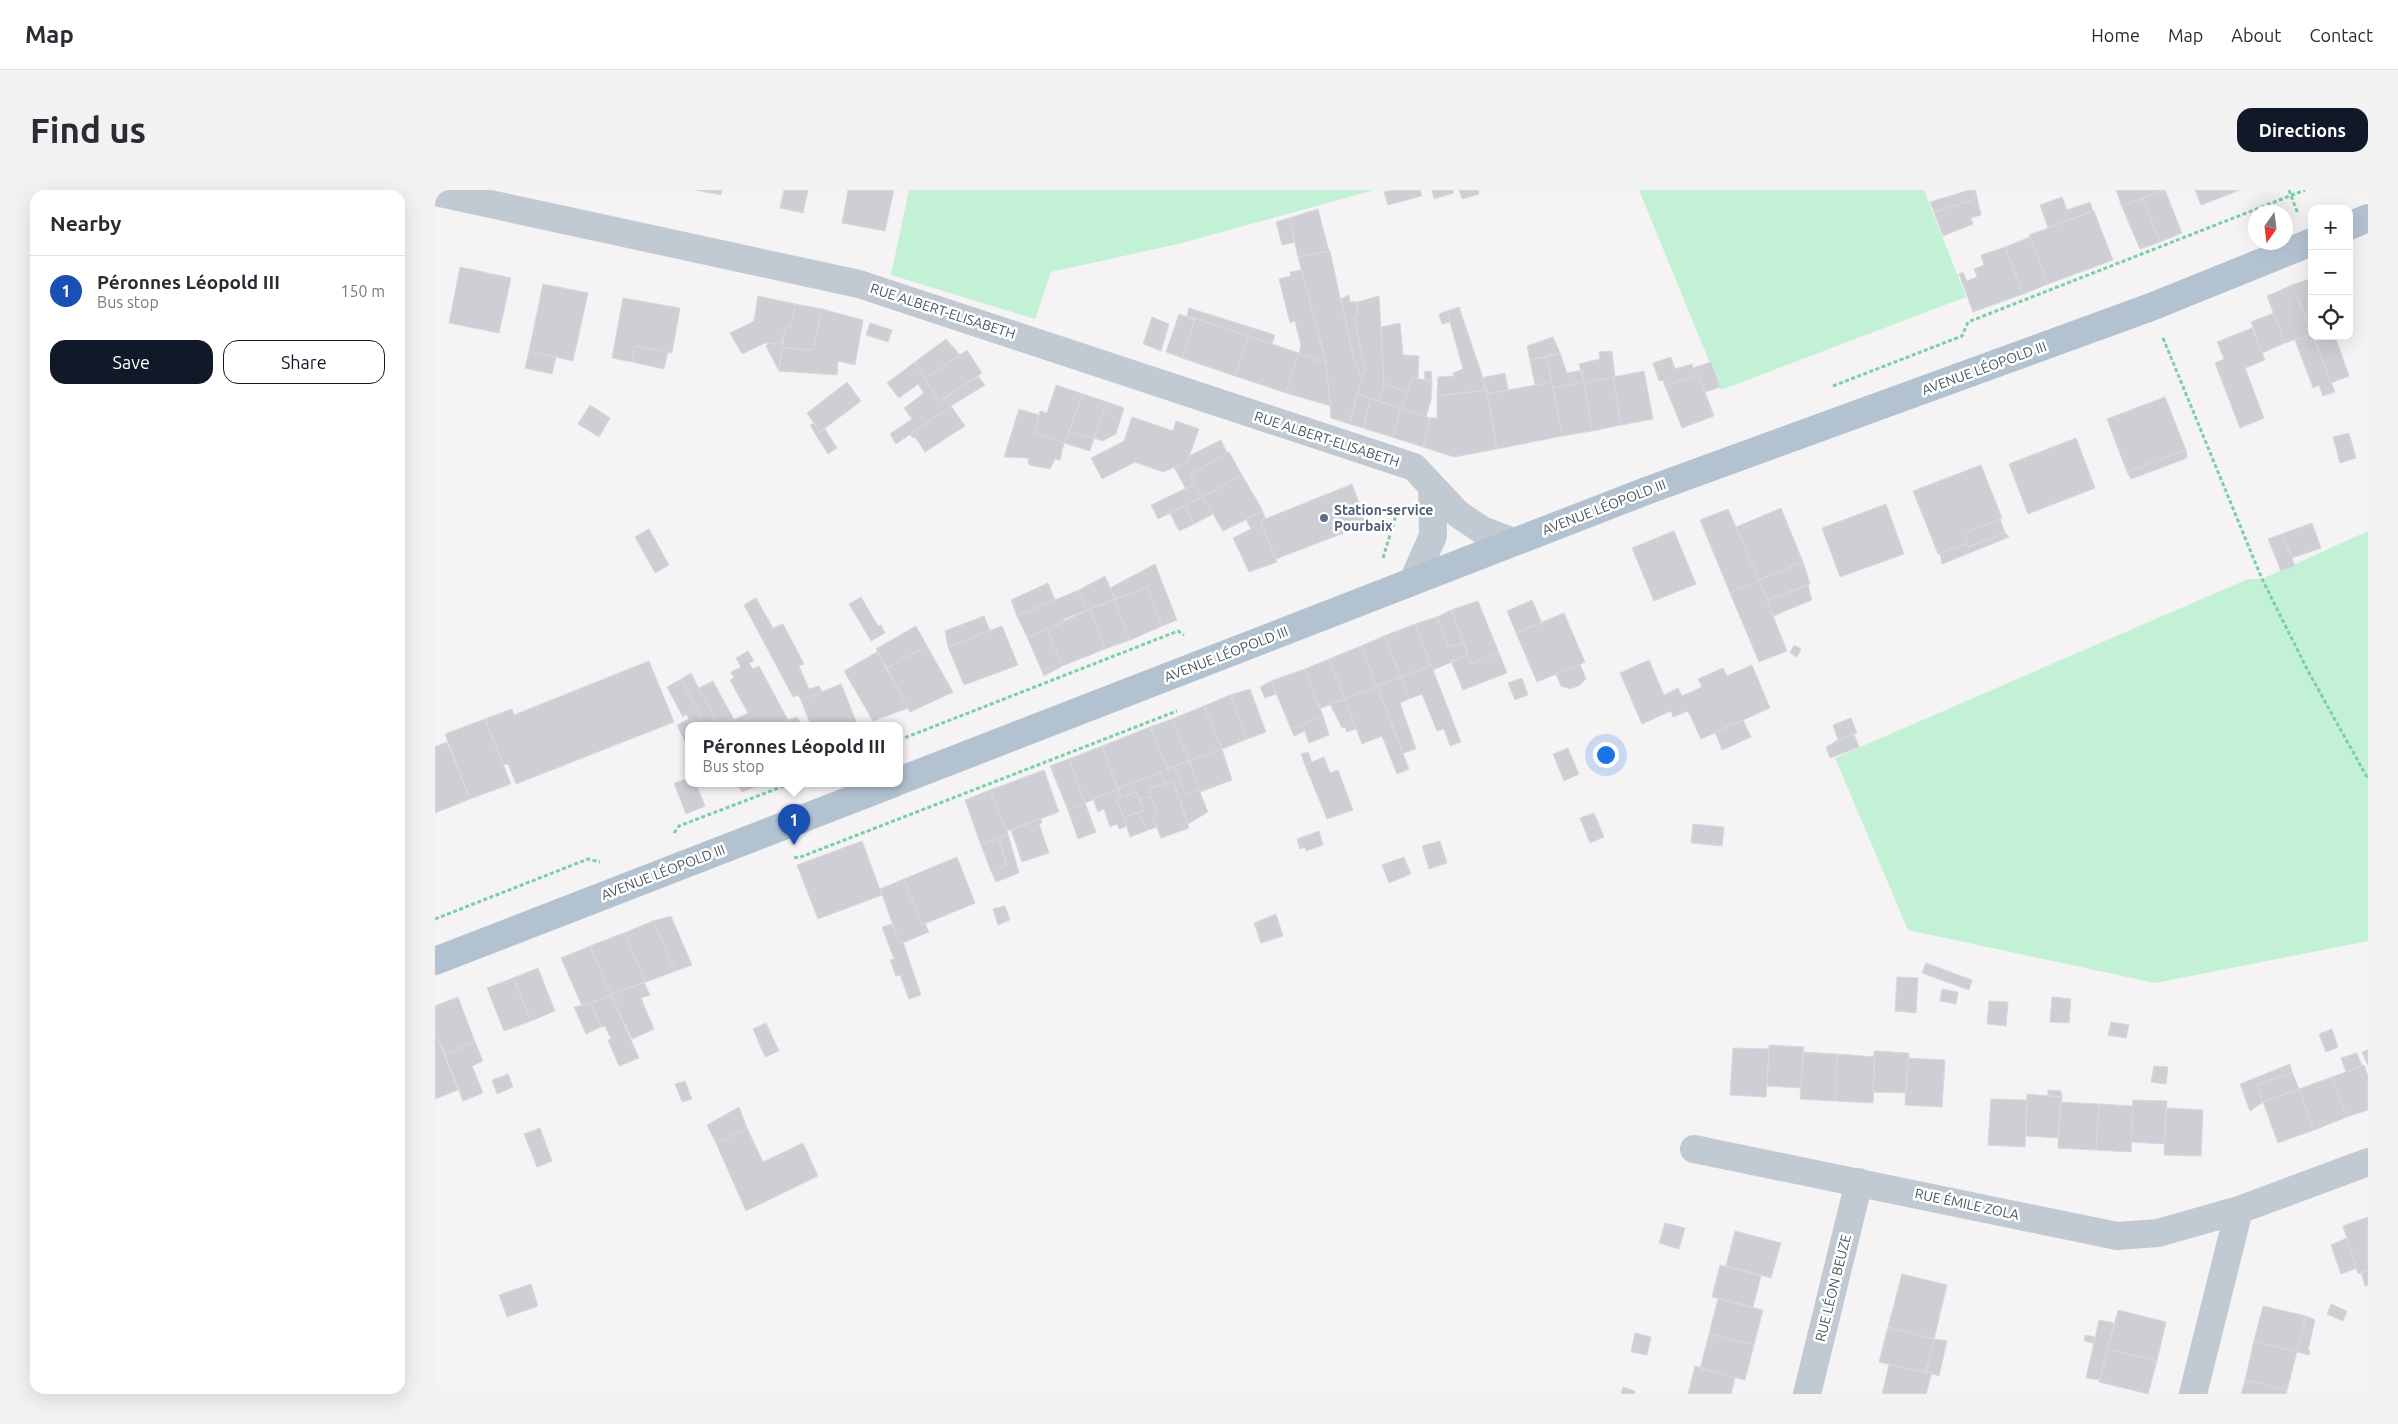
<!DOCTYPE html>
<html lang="en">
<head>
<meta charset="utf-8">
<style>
	:root { --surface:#fff; --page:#f2f2f3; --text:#2b2b33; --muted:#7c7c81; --line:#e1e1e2; --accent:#111827 }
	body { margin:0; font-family:Ubuntu,sans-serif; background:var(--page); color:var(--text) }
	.controls { position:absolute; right:15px; top:15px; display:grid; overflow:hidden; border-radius:10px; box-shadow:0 5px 20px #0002 }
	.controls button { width:45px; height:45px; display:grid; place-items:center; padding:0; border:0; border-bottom:1px solid var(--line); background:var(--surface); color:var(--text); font:25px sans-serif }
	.compass { position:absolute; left:1813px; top:15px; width:45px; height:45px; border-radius:50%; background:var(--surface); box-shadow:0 5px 20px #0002; rotate:194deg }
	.you { position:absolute; left:1170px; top:564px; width:18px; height:18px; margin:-12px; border:4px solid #fff; border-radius:50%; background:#1a73e8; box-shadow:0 0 0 8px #1a73e833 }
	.badge { display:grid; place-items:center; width:32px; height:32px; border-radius:50%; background:var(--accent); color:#fff; font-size:16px; font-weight:700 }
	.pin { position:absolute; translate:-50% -41px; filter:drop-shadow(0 1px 2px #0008) }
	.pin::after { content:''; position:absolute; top:26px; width:18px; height:15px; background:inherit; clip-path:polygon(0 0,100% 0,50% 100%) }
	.popup { position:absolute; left:250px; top:532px; width:218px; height:65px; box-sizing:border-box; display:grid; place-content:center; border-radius:10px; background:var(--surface); filter:drop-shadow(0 1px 4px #0005); font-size:16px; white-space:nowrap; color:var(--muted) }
	.popup b { font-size:19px; color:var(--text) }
	.popup::after { content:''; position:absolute; left:50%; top:100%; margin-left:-10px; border:10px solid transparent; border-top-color:var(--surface) }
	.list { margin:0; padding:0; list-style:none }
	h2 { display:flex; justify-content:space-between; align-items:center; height:65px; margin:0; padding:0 20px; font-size:21px }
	h2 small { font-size:16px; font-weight:400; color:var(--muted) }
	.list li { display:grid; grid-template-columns:32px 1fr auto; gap:15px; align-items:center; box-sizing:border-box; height:70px; padding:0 20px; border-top:1px solid var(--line) }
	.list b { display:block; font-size:19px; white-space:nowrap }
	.list p { margin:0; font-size:16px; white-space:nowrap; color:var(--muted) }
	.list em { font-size:16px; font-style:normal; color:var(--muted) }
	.actions { display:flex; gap:10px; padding:15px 20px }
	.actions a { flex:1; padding:11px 0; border:1px solid var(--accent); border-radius:15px; text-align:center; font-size:18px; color:var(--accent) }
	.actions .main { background:var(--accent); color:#fff }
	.icon { flex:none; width:28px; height:28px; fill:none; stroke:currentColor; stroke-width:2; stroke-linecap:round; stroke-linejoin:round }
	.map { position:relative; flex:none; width:1933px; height:1204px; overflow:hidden; border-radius:15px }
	header { display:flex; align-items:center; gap:30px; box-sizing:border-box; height:70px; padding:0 25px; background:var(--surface); border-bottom:1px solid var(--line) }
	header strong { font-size:24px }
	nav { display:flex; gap:28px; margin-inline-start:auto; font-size:18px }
	.intro { display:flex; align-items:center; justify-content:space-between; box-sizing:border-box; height:120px; padding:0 30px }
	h1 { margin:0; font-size:35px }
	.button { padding:12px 22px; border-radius:15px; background:var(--accent); color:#fff; font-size:18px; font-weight:700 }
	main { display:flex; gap:30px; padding:0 30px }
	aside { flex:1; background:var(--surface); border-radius:15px; box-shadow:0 5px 20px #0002 }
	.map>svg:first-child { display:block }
</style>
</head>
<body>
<header>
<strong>Map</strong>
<nav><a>Home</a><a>Map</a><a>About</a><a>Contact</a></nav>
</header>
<div class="intro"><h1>Find us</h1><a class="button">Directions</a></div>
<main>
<aside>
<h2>Nearby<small></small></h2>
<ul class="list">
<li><span class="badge" style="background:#1a4fb4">1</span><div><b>Péronnes Léopold III</b><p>Bus stop</p></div><em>150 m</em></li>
</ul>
<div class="actions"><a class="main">Save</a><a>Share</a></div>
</aside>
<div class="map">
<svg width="1933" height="1204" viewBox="0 0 1933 1204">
	<rect width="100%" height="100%" fill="#f5f3f3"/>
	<path fill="#c3f1d5" d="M474,0h465l-192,53 -131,29 -16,47 -144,-44z
		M1204,0h285l42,107 -245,93z
		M1933,341v410l-213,42 -247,-53 -73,-172 413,-179h14z"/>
	<path fill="#cdcfd5" stroke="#d7d9de" d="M260,0h27l-1,5z
		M349,0h24l-5,23 -23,-5z
		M413,0h46l-9,41 -43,-8z
		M958,0h27l2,6 -34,9 -4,-13z
		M997,0h21l1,3 -20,6z
		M1024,0h19l1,4 -17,5z
		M1534,0h6l1,3 -3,7 -39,12 -4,-10z
		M1681,0h47l-41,17z
		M1730,0l17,43 -22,9 -17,-44z
		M1760,0h45l-39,15z
		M1541,3l5,22 -10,3 2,6 -30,12 -9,-24 39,-12z
		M1627,7l5,13 23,-8 3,9 -45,17 -8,-23z
		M1708,8l17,44 -20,7 -18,-42z
		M883,19l11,42 -31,6 -9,-39z
		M1659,21l19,49 -65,24 -19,-49z
		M854,28l6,24 -13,3 -6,-23z
		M1595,47l18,47 -25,10 -18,-47z
		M1570,57l18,47 -50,18 -14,-38 4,-2 4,9 10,-4 -3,-8 10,-4 -3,-10z
		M895,61l23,105 9,23 -13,45 -18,-6 -5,-56 -28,-105z
		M25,77l51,11 -12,55 -50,-10z
		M866,80l11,39 14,55 -27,-11 2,-8 -6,-24 -5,2 -11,-44 12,-3 -1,-4z
		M1877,88v53l-20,-46z
		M108,94l45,9 -15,68 -44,-10z
		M1857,95l20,49 -27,9 -18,-47z
		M914,105l1,7h7l1,14 -4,1 11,54 -3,8 -9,-23 -12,-57z
		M323,106l37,8 -4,23h-5l-1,2 -4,15 -16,-1 -23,11 -12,-21 24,-12z
		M944,106l5,88 -5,17 -22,-7 8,-23 -11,-54 4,-1 -1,-14z
		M188,108l57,10 -8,45 -37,-7 -3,16 -20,-4z
		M360,114l27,5 -9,41 -31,-2 4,-21h5z
		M1024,117l28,83 -50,6 1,-19 16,-1 -1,-3 10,-4 -16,-58z
		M754,118l86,27 -3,9 -85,-28z
		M387,119l41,11 -8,45 -17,-4 -1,14 -58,-4 3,-23 31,2z
		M1012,121l3,11 -8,2 -3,-10z
		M1839,123l11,30 -23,10 -11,-31z
		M744,124l16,6 -13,38 -16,-6z
		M717,127l17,7 -8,27 -18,-7z
		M760,128l53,18 -13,40 -53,-18z
		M435,133l22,7 -4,12 -22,-7z
		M965,133l3,32 16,1 -1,22 -6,-1 -5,15 -23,-8 -3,-57z
		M351,137l-4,21 -3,23 -13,-25 3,-3 12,1z
		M1817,138l13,32 -20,8 19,50 -24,10 -25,-65 9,-4 -7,-17z
		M1877,144l23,58 -12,4 -4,-11 -6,3 -18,-48z
		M813,146l51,17 -13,40 -51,-17z
		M1879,146h21l14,40 -18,7z
		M1118,147l7,16 -30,7 -3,-14z
		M511,149l14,16 -35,24 -10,-17z
		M200,156l33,6 -4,17 -32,-7z
		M532,160l15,23 -43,28 -14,-22z
		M94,161l27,6 -4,17 -27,-6z
		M1177,161l3,26 -31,6 -5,-19 21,-5 -1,-7z
		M864,163l27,11 5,42 -45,-13z
		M1125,163l7,20 15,-3 2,12 -31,6 -6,-31z
		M1112,167l5,25 -17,3 -5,-25z
		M1236,167l4,12 17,-5 1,4 18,-6 9,25 -15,5 -7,-18 -33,12 -2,-6 -4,1 -6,-18z
		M480,172l10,17 -26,19 -12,-15z
		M996,181l1,11 -7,-2 -1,-8z
		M1209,181l9,48 -32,6 -8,-48z
		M1070,183l3,17 -21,4 -6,-16z
		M1263,184l16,42 -32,12 -17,-42z
		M543,186l7,9 -34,21 -6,-8z
		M977,187l20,5 -1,18 -5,17 -25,-8z
		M1178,187l8,48 -29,6 -8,-48z
		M490,189l14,22 6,-3 6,8 -55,38 -6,-10 22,-15 -8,-11 20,-15 -6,-9z
		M412,192l14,19 -41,31 -13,-19z
		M1117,192l10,54 -65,13 -10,-55z
		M1149,192l8,49 -30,5 -9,-48z
		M949,194l23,8 -6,17 -22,-8z
		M621,195l27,9 -19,49 -30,-10 6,-22 7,2z
		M1052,200l10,59 -43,8 -31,-10 7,-29h7v-22z
		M648,204l24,8 -13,36 -25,-6z
		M922,204l14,5 -8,29 -14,-4z
		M1730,207l21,53 -59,22 -20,-53z
		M936,209l30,10 -9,28 -29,-9z
		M672,212l17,6 -8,26 -14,7 -8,-3z
		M155,215l20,13 -11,19 -21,-13z
		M516,216l14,20 -40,26 -10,-15 -2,1 -3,-3z
		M584,219l20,6 -5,18 30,10 -4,17 -5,-1 -5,10 -21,-4 -1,-7 -24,-1z
		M966,219l29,9 -7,29 -31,-10z
		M697,227l41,14 3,-10 23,8 -12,33 -24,10 -28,-10 -33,17 -11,-21 33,-17z
		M379,233l6,9 -4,3 -6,-10z
		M390,239l12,19 -9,6 -12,-19z
		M634,242l25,6 -4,13 -26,-8z
		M1914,243l7,25 -16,5 -7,-26z
		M1641,248l19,50 -67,26 -19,-50z
		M786,250l6,13 -37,22 5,9 -9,5 -12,-22 13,-5 2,-6z
		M1751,260l1,8 -56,21 -4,-7z
		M794,262l13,23 -39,22 -13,-22z
		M1546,275l21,53 -38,15 4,10 -30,11 -25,-63z
		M807,285l21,36 -40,20 -20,-34z
		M760,294l8,13 -45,22 -7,-14z
		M917,294l15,40 -91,35 -16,-38z
		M768,307l10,17 -19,10 -9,-18z
		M1451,314l18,50 -64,23 -18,-49z
		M750,316l9,18 -15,7 -9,-18z
		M1346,318l22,54 -44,18 -23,-53z
		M1293,319l31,71 -29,13 -30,-73z
		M827,321l4,8 -6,2 17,41 -28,10 -16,-34 18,-9 -5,-10z
		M1565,329l5,14 -37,14 -4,-14z
		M1877,333l9,25 -29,10 -10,-24z
		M214,339l20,36 -14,8 -20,-36z
		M1239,341l22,53 -42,17 -22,-53z
		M1570,343l4,4 -67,27 -2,-11 27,-10 1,4z
		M1847,344l13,32 -14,5 -13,-32z
		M1368,372l7,22 -43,16 -8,-20z
		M720,374l22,56 -15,6 -15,-39 -32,12 -5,-11z
		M670,386l10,23 -28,11 -8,-20z
		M1324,390l28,71 -28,11 -29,-69z
		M613,393l7,17 -38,16 -6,-16z
		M1373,395l4,15 -39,16 -6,-16z
		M712,397l15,39 -32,14 -16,-40z
		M644,400l8,20 -23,9 1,3 -38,15 -10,-21z
		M426,407l17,29 3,-1 4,8 -14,8 -22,-37z
		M321,408l17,30 10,-4 21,40 -5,2 10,23 10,-3 3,6 -21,8 -3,-5 -5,2 -49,-92z
		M679,410l16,40 -25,9 -15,-40z
		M1097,410l10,23 -26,10 -9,-22z
		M1043,411l21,52 -28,11 -20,-54z
		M655,419l15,40 -43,17 -15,-37z
		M1016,420l13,33 -15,4 -12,-30z
		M1129,423l21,49 -48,20 -21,-49z
		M549,426l6,15 -42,16 -3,-16z
		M1002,427l12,30 15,-4 4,12 -35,15 -18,-46z
		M980,434l16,41 -30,12 -17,-41z
		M481,436l11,20 -40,22 -11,-19z
		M567,436l16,39 -54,20 -16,-38z
		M612,439l15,37 -18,10 -17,-39z
		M949,446l17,41 -24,9 -16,-40z
		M1359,455l7,4 -4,8 -7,-4z
		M492,456l26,46 -43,20 -23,-44z
		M926,456l16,40 -32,13 -16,-40z
		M313,461l6,10 -5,2 4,6 6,-3 29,54 -13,6h-38l-3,-6 14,-7 -18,-33 4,-2 -3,-6 10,-5 -5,-9z
		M442,462l31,56 -35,13 -29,-50z
		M1064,463l8,20 -44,17 -12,-29 17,-6 3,9z
		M894,469l16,40 -26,10 -14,-40z
		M1214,470l15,35 14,-7 4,8 20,-9 -4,-8 25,-11 4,8 25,-11 18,43 -69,31 -13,-28 -15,6 -2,-6 -29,13 -22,-51z
		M214,471l25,61 -158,62 -8,-20 -5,1 -18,-46 27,-10 2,6z
		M1145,474l6,15 -6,6 -10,4 -9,-3 -5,-12z
		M996,475l30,77 -11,4 -6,-17 -7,2 -15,-37 -13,5 -8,-22z
		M870,479l18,47 -32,13 -20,-48z
		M256,483l27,52 15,-7 4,8h-31l-25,-47z
		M966,487l8,22 -9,4 16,46 -13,4 -26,-67z
		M1087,488l6,17 -13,5 -7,-17z
		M246,489l25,47h-17l-2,20 -10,-21 12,-6 -3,-5 -3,3 -16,-30z
		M278,491l20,37 -15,7 -19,-37z
		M836,491l5,13 -11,4 -5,-11z
		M406,494l17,42h-47l-10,-26z
		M942,496l32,83 -12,5 -15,-38 -20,8 -17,-45z
		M815,499l16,43 -19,7 -17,-44z
		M795,505l17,44 -25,10 -18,-43z
		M910,509l11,30 -9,3 -2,-5 -3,1 -12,-24z
		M769,516l18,43 -33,12 -17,-42z
		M888,526l6,19 -20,8 -7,-19z
		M362,527l5,9h-27l13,-6z
		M1416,528l6,15 -19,7 -5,-15z
		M50,529l26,65 -41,15 -25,-65z
		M737,529l17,42 -21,8 -18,-42z
		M1308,530l8,17 -29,13 -7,-18z
		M867,534l3,7 -11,5 -3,-7z
		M715,537l18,42 -50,20 -16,-43z
		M1419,544l5,13 -29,11 -4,-11 12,-7z
		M12,552l23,57 -35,14v-66z
		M667,556l16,43 -33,14 -16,-44z
		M1133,558l11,26 -15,7 -11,-27z
		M787,559l10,31 -32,12 -11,-31z
		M873,562l4,10 -7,3 -4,-11z
		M889,567l6,16 8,-3 15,40 -26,9 -22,-54z
		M634,569l16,44 -17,7 -18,-44z
		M754,571l10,29 -13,5 -12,-28z
		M739,577l12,28 13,-5 9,22 -20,12 -15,-44 -9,4 -4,-12z
		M609,580l15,42 -52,19 -17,-41z
		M725,582l4,12 -16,5 3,7 -11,4 -4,-8 -15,5 -2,-9z
		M254,588v6h7l9,22 -19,8 -12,-31z
		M738,590l16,48 -28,10 -8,-21 5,-3 -10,-25z
		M302,594h26l-21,8z
		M683,599l3,8 -5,2 11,27 -8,3 -2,-5 -7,3 -6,-18 -6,3 -5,-13z
		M555,600l18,44 -27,11 -16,-45z
		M701,602l8,18 -20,7 -8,-18z
		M716,606l7,18 -5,3 4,10 -9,3 -11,-17 7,-3 -4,-10z
		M650,613l11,29 -18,7 -10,-29z
		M702,623l11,17 -18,7 -6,-20z
		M1159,623l10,24 -14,6 -10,-25z
		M606,629l1,4 -3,1 10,29 -27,9 -11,-32z
		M1258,634l31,3 -2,19 -31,-3z
		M884,641l4,14 -17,6 -1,-4 -5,2 -3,-10z
		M573,644l11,39 -23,9 -5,-11 16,-6 -9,-27z
		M563,648l9,27 -16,6 -10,-26z
		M427,651l20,54 -64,24 -21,-54z
		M1005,651l7,22 -18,6 -7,-23z
		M522,667l18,46 -53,22 -18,-46z
		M969,667l7,17 -22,9 -7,-18z
		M469,689l18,46 3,-2 4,9 -29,12 -20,-55z
		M570,716l5,14 -12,5 -5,-16z
		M841,724l7,22 -22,7 -7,-20z
		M236,726l21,49 -17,6 -22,-50z
		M218,731l22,50 -29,11 -22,-49z
		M457,734l8,20 3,-2 18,53 -12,4 -9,-24 -4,1 -6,-16 4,-1 -12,-32z
		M189,743l22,49 -35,13 -21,-49z
		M155,756l21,49 -29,11 -21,-48z
		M1491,773l46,17 -3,10 -47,-17z
		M103,778l17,43 -24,10 -18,-43z
		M1462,787l21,1 -2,35 -21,-2z
		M78,788l18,43 -27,10 -17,-43z
		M209,792l6,13 -9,3 13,31 -22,10 -21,-44z
		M1507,799l16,3 -2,12 -16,-3z
		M176,805l28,63 -20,8 -11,-26 3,-1 -6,-13 -4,1 -10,-24z
		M23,807l17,45 -30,12 -10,-23v-25z
		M1617,807l19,2 -2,24 -19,-1z
		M1554,811l19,1 -2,24 -19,-2z
		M156,813l10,24 -15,7 -12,-27z
		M1676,832l18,3 -3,13 -18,-3z
		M331,833l13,28 -14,6 -12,-28z
		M1897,839l6,18 -12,5 -7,-18z
		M0,841l23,59 -23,9z
		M40,852l8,19 -11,5 11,27 -20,8 -18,-47z
		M1334,855l35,2 -3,41 -34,-2z
		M1298,858l36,1 -3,48 -36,-2z
		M1933,860v14h-1l-5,-12z
		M1439,861l35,2 -3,40 -33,-1z
		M1368,862l34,2 -2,47 -35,-2z
		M1922,863l5,13 -16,6 -5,-14z
		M1402,864l38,3 -2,46 -38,-2z
		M1473,868l37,2 -3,47 -37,-2z
		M1855,874l2,8 -35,13 6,17 -13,9 -10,-27z
		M1929,875l4,11v34l-21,7 -15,-40z
		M1719,876l14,1 -2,17 -15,-2z
		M1857,882l7,17 -36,13 -6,-17z
		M73,884l5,13 -16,7 -5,-14z
		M1897,887l15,40 -33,13 -15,-41z
		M250,891l7,18 -10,3 -7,-18z
		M1864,899l15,41 -36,13 -15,-41z
		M1613,900l13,1 1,6 -14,-1z
		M1592,904l35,3 -4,41 -32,-2z
		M1556,909l36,1 -2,47 -37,-2z
		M1698,910l34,1 -3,43 -33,-2z
		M1625,912l39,2 -3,46 -38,-2z
		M1664,914l34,2 -2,46 -35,-2z
		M304,917l8,21 -31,15 -9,-18z
		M1731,918l37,2 -2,46 -37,-1z
		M105,938l12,33 -15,6 -13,-33z
		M312,938l16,34 40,-19 15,33 -72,35 -30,-68z
		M1933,1027v53l-10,4 -15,-48z
		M1230,1033l20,5 -6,21 -20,-6z
		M1300,1041l46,12 -10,35 -45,-12z
		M1912,1048l10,30 -16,6 -10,-29z
		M1285,1075l41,11 -8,31 -41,-10z
		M1933,1080v15l-3,1 -4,-14z
		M1467,1084l45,11 -13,54 -46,-12z
		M96,1094l7,22 -31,11 -8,-22z
		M1283,1109l45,11 -9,35 -45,-11z
		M1896,1114l16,7 -4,10 -16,-7z
		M1828,1116l43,10 -9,36 -43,-11z
		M1683,1120l48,12 -9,39 -49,-12z
		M1871,1126l9,4 -7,30 2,1 -1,4 -12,-3z
		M1664,1130l15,3 -14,57 -14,-2z
		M1453,1137l46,12 -9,34 -46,-11z
		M1200,1143l16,4 -4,18 -16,-3z
		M1274,1144l45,11 -9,35 -45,-11z
		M1650,1145l10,2 -2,6 -9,-2z
		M1499,1149l13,2 -8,35 -13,-4z
		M1819,1151l43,11 -10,38 -42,-10z
		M1673,1159l49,12 -9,33 -49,-12z
		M1454,1175l43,8 -6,21h-44z
		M1260,1176l40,12 -4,16h-43z
		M1810,1190l42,10 -1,4h-45z
		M1188,1197l12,4v3h-14z"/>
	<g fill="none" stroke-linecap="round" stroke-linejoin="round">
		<path stroke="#7ad0a6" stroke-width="3" stroke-dasharray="4 2.5" stroke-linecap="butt" d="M1854,0l9,24
			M1728,148l99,241 46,92 60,108
			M1398,196l129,-50 6,-14 337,-132
			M948,368l16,-53
			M464,550l279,-109 6,4
			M239,643l5,-7 110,-42
			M359,667l4,1 379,-147
			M0,729l153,-60 12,3"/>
		<path stroke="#c1cad2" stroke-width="28" d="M0,2l424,92 555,183 44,47 24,16 32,12
			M978,391l20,-45 -1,-50
			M1259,959l423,87 41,-3 81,-23 129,-48
			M1372,1204l52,-212
			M1758,1204l46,-184"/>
		<path stroke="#b3c2d1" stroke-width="28" d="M1914,36l19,-8
			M464,591l747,-290 505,-184 161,-65
			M0,771l457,-177"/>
	</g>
	<circle fill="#5c6f8a" stroke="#fff" stroke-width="2" cx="889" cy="328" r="5"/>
	<g text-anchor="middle" stroke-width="5" stroke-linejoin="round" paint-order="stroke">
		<g font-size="14" fill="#4a5661" stroke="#fff">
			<text transform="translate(508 121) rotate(18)" y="5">RUE ALBERT-ELISABETH</text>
			<text transform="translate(1549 178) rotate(-20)" y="5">AVENUE LÉOPOLD III</text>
			<text transform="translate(892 249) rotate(18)" y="5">RUE ALBERT-ELISABETH</text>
			<text transform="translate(1169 317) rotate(-21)" y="5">AVENUE LÉOPOLD III</text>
			<text transform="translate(791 464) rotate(-21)" y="5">AVENUE LÉOPOLD III</text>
			<text transform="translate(228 682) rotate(-21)" y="5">AVENUE LÉOPOLD III</text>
			<text transform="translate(1532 1014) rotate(12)" y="5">RUE ÉMILE ZOLA</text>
			<text transform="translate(1398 1098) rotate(-76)" y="5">RUE LÉON BEUZE</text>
		</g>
		<g font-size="14" font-weight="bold" fill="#4e5e75" stroke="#fff" text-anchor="start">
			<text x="899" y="325">Station-service<tspan x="899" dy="16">Pourbaix</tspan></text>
		</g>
	</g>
</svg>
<div class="controls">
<button>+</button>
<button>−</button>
<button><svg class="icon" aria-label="locate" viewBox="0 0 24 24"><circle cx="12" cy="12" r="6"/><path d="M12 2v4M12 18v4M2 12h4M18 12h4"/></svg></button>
</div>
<svg class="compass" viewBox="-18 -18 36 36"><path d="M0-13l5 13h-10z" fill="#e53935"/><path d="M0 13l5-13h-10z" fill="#7c7c81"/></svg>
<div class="you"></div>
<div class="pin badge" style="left:359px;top:655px;background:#1a4fb4">1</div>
<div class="popup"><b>Péronnes Léopold III</b>Bus stop</div>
</div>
</main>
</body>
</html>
